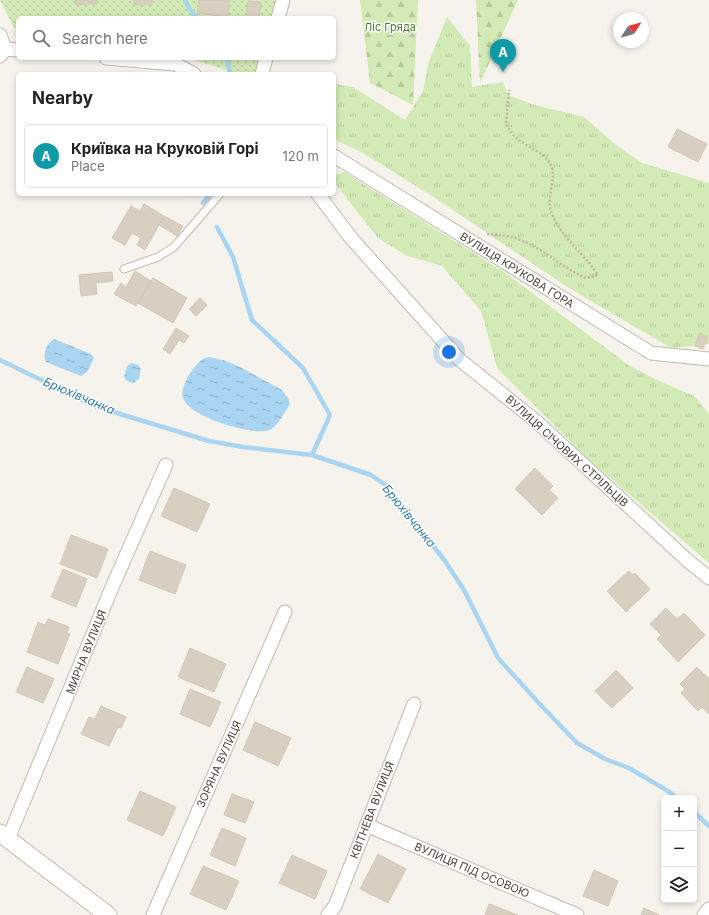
<!DOCTYPE html>
<html lang="en">
<head>
<meta charset="utf-8">
<style>
	:root { --surface:#fff; --page:#f6f6f6; --text:#222; --muted:#767676; --line:#e0e0e0; --accent:#fc3f1d }
	body { margin:0; font-family:Inter,sans-serif; background:var(--page); color:var(--text) }
	.controls { position:absolute; right:12px; bottom:12px; display:grid; overflow:hidden; border-radius:6px; box-shadow:0 2px 6px #0003 }
	.controls button { width:36px; height:36px; display:grid; place-items:center; padding:0; border:0; border-bottom:1px solid var(--line); background:var(--surface); color:var(--text); font:20px sans-serif }
	.compass { position:absolute; left:613px; top:12px; width:36px; height:36px; border-radius:50%; background:var(--surface); box-shadow:0 2px 6px #0003; rotate:54deg }
	.you { position:absolute; left:449px; top:352px; width:14px; height:14px; margin:-10px; border:3px solid #fff; border-radius:50%; background:#1a73e8; box-shadow:0 0 0 6px #1a73e833 }
	.badge { display:grid; place-items:center; width:26px; height:26px; border-radius:50%; background:var(--accent); color:#fff; font-size:13px; font-weight:700 }
	.pin { position:absolute; translate:-50% -33px; filter:drop-shadow(0 1px 2px #0008) }
	.pin::after { content:''; position:absolute; top:21px; width:14px; height:12px; background:inherit; clip-path:polygon(0 0,100% 0,50% 100%) }
	.list { margin:0; padding:0; list-style:none }
	h2 { display:flex; justify-content:space-between; align-items:center; height:52px; margin:0; padding:0 16px; font-size:17px }
	h2 small { font-size:13px; font-weight:400; color:var(--muted) }
	.list li { display:grid; grid-template-columns:26px 1fr auto; gap:12px; align-items:center; box-sizing:border-box; height:64px; margin:0 8px 8px; padding:0 8px; border:1px solid var(--line); border-radius:6px }
	.list b { display:block; font-size:15px; white-space:nowrap }
	.list p { margin:0; font-size:13px; white-space:nowrap; color:var(--muted) }
	.list em { font-size:13px; font-style:normal; color:var(--muted) }
	.icon { flex:none; width:22px; height:22px; fill:none; stroke:currentColor; stroke-width:2; stroke-linecap:round; stroke-linejoin:round }
	.map { position:relative; flex:none; width:709px; height:915px; overflow:hidden }
	.search { position:absolute; background:var(--surface); box-shadow:0 2px 6px #0003; left:16px; top:16px; width:320px; height:44px; display:flex; align-items:center; gap:10px; box-sizing:border-box; padding:0 14px; border-radius:6px; color:var(--muted); font-size:15px }
	.panel { position:absolute; background:var(--surface); box-shadow:0 2px 6px #0003; left:16px; top:72px; width:320px; height:124px; border-radius:6px }
	.map>svg:first-child { display:block }
</style>
</head>
<body>
<div class="map">
<svg width="709" height="915" viewBox="0 0 709 915">
	<defs>
		<pattern id="grass-tufts" width="24" height="20" patternUnits="userSpaceOnUse"><rect width="24" height="20" fill="#d2eab5"/><path d="M3 7l-1-3M5 7V3M7 7l1-3M15 17l-1-3M17 17v-4M19 17l1-3" fill="none" stroke="#b6ca9c"/></pattern>
		<pattern id="forest-firs" width="22" height="20" patternUnits="userSpaceOnUse"><rect width="22" height="20" fill="#d2eab5"/><path d="M5 1l3.5 6h-7zM16 11l3.5 6h-7z" fill="#b6ca9c"/></pattern>
		<pattern id="garden-dots" width="8" height="8" patternUnits="userSpaceOnUse"><rect width="8" height="8" fill="#d2eab5"/><path d="M2 2h.1M6 6h.1" fill="none" stroke="#b6ca9c" stroke-width="1.8" stroke-linecap="round"/></pattern>
		<pattern id="water-ripples" width="26" height="14" patternUnits="userSpaceOnUse"><rect width="26" height="14" fill="#a9d4f2"/><path d="M2 4q2-2 4 0t4 0M15 11q2-2 4 0t4 0" fill="none" stroke="#8caec5"/></pattern>
	</defs>
	<rect width="100%" height="100%" fill="#f6f3ec"/>
	<path fill="url(#grass-tufts)" d="M447,17l23,29 2,41 31,-5 5,13 26,10 50,12 32,28 26,18 67,20v161l-38,4 -102,-60 -137,-92 -69,-43 -29,-14v-55l19,3 52,33 18,-29 5,-27z
		M344,172l160,100 126,94 29,15 35,15 15,18v149l-123,-106 -89,-89 -16,-57 -39,-45 -35,-10 -29,-18 -44,-56v-6z"/>
	<path fill="url(#forest-firs)" d="M360,0h58l-5,105 -43,-22z
		M476,0h42l-38,83z"/>
	<path fill="url(#garden-dots)" d="M0,0h278l-4,18h-256v11l-4,-1z
		M189,58h76l-4,16h-23z"/>
	<path fill="url(#water-ripples)" d="M54,339l37,15 3,4 -7,14 -6,4 -35,-14c-4,-8 1,-19 8,-23z
		M209,357l14,3 15,6 44,24 6,8 2,6c-6,9 -13,25 -24,27 -18,3 -77,-14 -83,-33 -3,-7 4,-20 8,-26 5,-7 10,-14 18,-15z
		M131,363l7,2 3,4 -2,10 -6,4 -6,-2 -3,-4 3,-11z"/>
	<g fill="none" stroke-linecap="round" stroke-linejoin="round">
		<path stroke="#a9d4f2" stroke-width="4.5" d="M185,0l5,10 7,8
			M227,58l3,16
			M203,203l7,-9
			M217,227l16,30 19,63 51,48 27,47 -18,40
			M0,360l97,47 112,34 34,6 69,8 59,20 16,11 58,75 19,29 34,68 39,43 40,42 28,16 24,9 39,23 9,7
			M694,812l15,14"/>
	</g>
	<path fill="#d8cfc1" stroke="#d3c7b4" d="M75,0h22l1,3 -22,2z
		M134,0h18v5h-18z
		M199,0h31l-2,17 -31,-4z
		M248,1l13,1 -2,16h-13z
		M677,129l30,15 -9,18 -30,-15z
		M144,204l20,12 -19,34 -8,-5 4,-7 -9,-5 -7,12 -13,-7 19,-32 9,5z
		M164,216l19,10 -6,10 -18,-11z
		M135,271l16,10 -15,25 -22,-12 7,-11 5,4z
		M112,272l1,9 -17,2 1,11 -16,2 -2,-21z
		M153,278l34,20 -14,25 -35,-20z
		M200,298l7,7 -11,11 -7,-7z
		M176,328l13,8 -5,7 -5,-3 -9,14 -7,-5z
		M700,333l8,4 -5,12 -8,-3z
		M535,468l18,18 -4,4 9,8 -16,17 -27,-26z
		M174,488l36,16 -13,28 -36,-16z
		M71,535l37,14 -11,29 -37,-14z
		M150,551l36,14 -11,29 -36,-14z
		M63,569l24,10 -11,28 -25,-10z
		M629,571l4,4 2,-2 15,16 -24,23 -19,-21z
		M666,608l11,11 7,-6 21,22 -27,27 -21,-23 4,-4 -11,-11z
		M48,619l21,8 -2,6 3,1 -12,30 -31,-12 11,-30 7,3z
		M190,648l36,16 -12,28 -36,-15z
		M27,667l27,12 -11,24 -27,-11z
		M697,667l12,12v35l-7,-7 -4,4 -17,-18 4,-4 -5,-5z
		M616,670l17,18 -21,20 -17,-17z
		M190,689l31,13 -11,25 -30,-13z
		M101,706l25,11 -5,11 -3,-1 -9,19 -28,-12 8,-17 6,2z
		M255,722l36,16 -13,28 -35,-16z
		M140,791l36,16 -13,29 -36,-16z
		M232,794l22,8 -9,21 -21,-8z
		M222,828l24,10 -11,28 -25,-11z
		M378,854l28,15 -18,34 -28,-14z
		M292,855l35,16 -12,28 -36,-16z
		M203,866l36,15 -13,29 -36,-16z
		M594,870l24,11 -10,25 -25,-10z
		M489,904l29,11h-33z
		M644,908l15,7h-18z"/>
	<g fill="none" stroke-linecap="round" stroke-linejoin="round">
		<defs>
			<path id="service" d="M124,269l34,-12 16,-10 46,-53"/>
			<path id="minor" d="M278,18l5,-18
				M0,35l5,14
				M0,56l5,-7 13,1
				M106,58l69,6 19,10
				M262,74l4,-16
				M334,156l317,197 58,6
				M318,194l33,44 109,122 76,61 151,139 22,18
				M366,825l211,90
				M8,839l105,-254 53,-120
				M153,915l132,-303
				M328,915l7,-9 79,-202
				M704,915l5,-6"/>
			<path id="tertiary" d="M0,833l108,82"/>
		</defs>
		<use href="#service" stroke="#c2bbae" stroke-width="9"/>
		<use href="#minor" stroke="#c2bbae" stroke-width="15"/>
		<use href="#tertiary" stroke="#c2bbae" stroke-width="19"/>
		<path stroke="#c4b79f" stroke-width="2.5" stroke-dasharray="2 2" stroke-linecap="butt" d="M487,234c11,1 21,1 31,5 25,9 44,29 68,39l12,-3c-15,-23 -38,-38 -47,-64 -5,-14 6,-32 0,-46 -6,-13 -23,-17 -33,-26 -5,-3 -8,-9 -12,-14l3,-35"/>
		<use href="#service" stroke="#fff" stroke-width="7"/>
		<use href="#minor" stroke="#fff" stroke-width="13"/>
		<use href="#tertiary" stroke="#fff" stroke-width="17"/>
	</g>
	<g text-anchor="middle" stroke-width="3" stroke-linejoin="round" paint-order="stroke">
		<g font-size="11" fill="#4a7f2a" stroke="#fff">
			<text x="390" y="31">Ліс Гряда</text>
		</g>
		<g font-size="11" fill="#4b4439" stroke="#fff">
			<text transform="translate(517 270) rotate(32)" y="4">ВУЛИЦЯ КРУКОВА ГОРА</text>
			<text transform="translate(567 451) rotate(42)" y="4">ВУЛИЦЯ СІЧОВИХ СТРІЛЬЦІВ</text>
			<text transform="translate(86 652) rotate(-68)" y="4">МИРНА ВУЛИЦЯ</text>
			<text transform="translate(219 764) rotate(-66)" y="4">ЗОРЯНА ВУЛИЦЯ</text>
			<text transform="translate(372 810) rotate(-69)" y="4">КВІТНЕВА ВУЛИЦЯ</text>
			<text transform="translate(472 870) rotate(23)" y="4">ВУЛИЦЯ ПІД ОСОВОЮ</text>
		</g>
		<g font-size="12" font-style="italic" fill="#2e7ab2" stroke="#fff">
			<text transform="translate(79 396) rotate(23)" y="4">Брюхівчанка</text>
			<text transform="translate(409 516) rotate(51)" y="4">Брюхівчанка</text>
		</g>
	</g>
</svg>
<div class="controls">
<button>+</button>
<button>−</button>
<button><svg class="icon" aria-label="layers" viewBox="0 0 24 24"><path d="M12 4l9 5-9 5-9-5zM3 14l9 5 9-5"/></svg></button>
</div>
<svg class="compass" viewBox="-18 -18 36 36"><path d="M0-13l5 13h-10z" fill="#e53935"/><path d="M0 13l5-13h-10z" fill="#767676"/></svg>
<div class="you"></div>
<div class="pin badge" style="left:503px;top:72px;background:#0f9aa8">A</div>
<div class="search"><svg class="icon" aria-label="search" viewBox="0 0 24 24"><circle cx="10" cy="10" r="6"/><path d="M15 15l6 6"/></svg>Search here</div>
<section class="panel">
<h2>Nearby<small></small></h2>
<ul class="list">
<li><span class="badge" style="background:#0f9aa8">A</span><div><b>Криївка на Круковій Горі</b><p>Place</p></div><em>120 m</em></li>
</ul>
</section>
</div>
</body>
</html>
